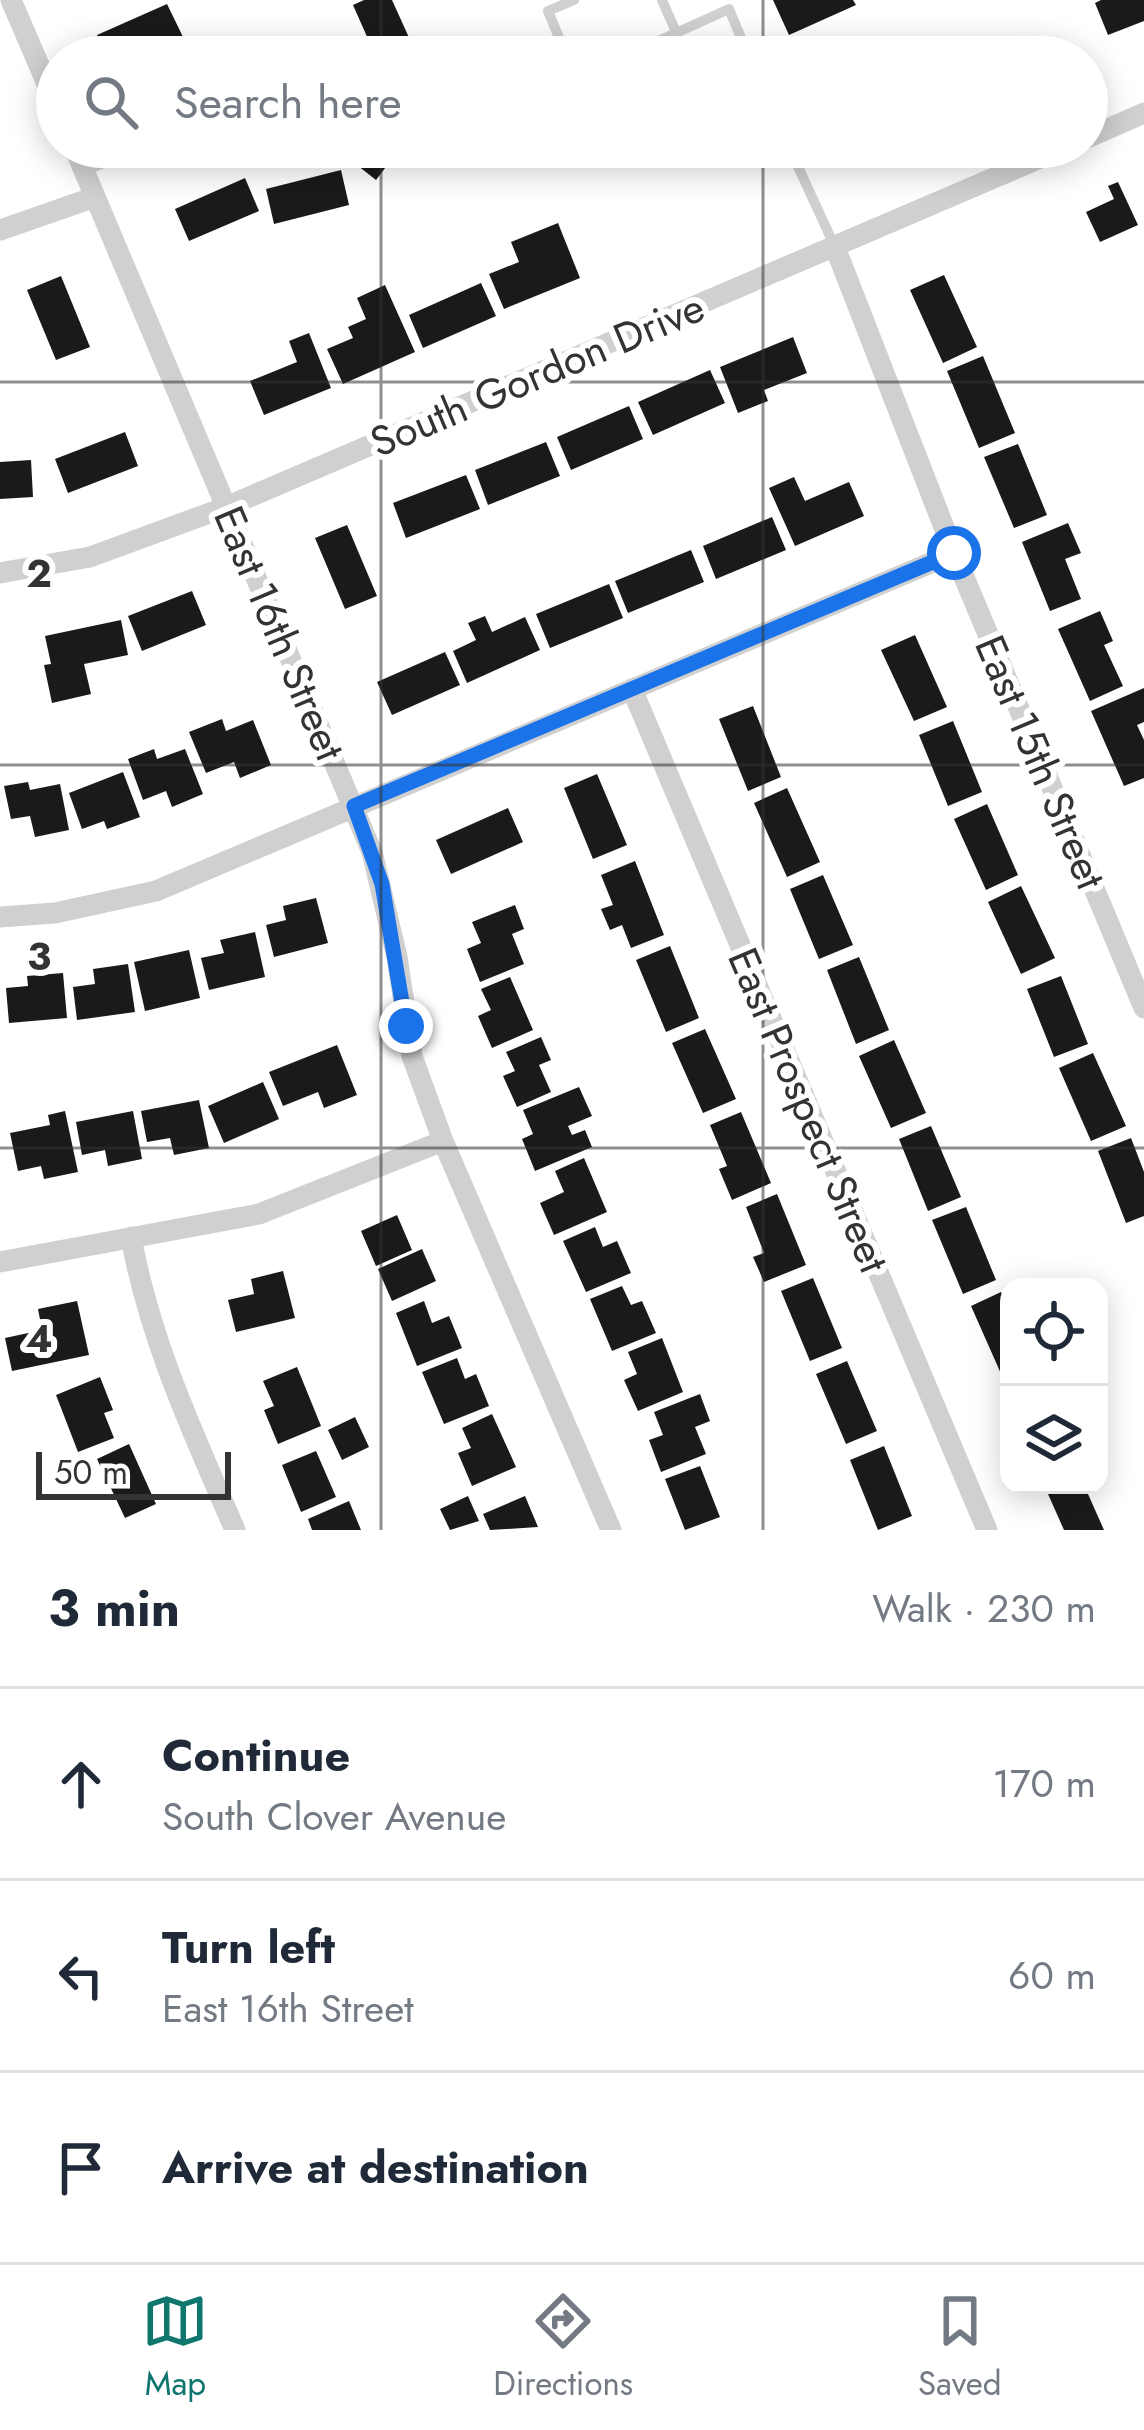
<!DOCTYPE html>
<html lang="en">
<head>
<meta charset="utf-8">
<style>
	:root { --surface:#fff; --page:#f2f2f3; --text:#1f2937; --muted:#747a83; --line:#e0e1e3; --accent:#0f766e }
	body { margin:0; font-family:Jost,sans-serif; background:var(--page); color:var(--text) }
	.controls { position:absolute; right:36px; bottom:36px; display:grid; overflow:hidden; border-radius:24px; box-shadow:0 6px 30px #0003 }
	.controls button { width:108px; height:108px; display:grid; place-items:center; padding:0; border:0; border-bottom:3px solid var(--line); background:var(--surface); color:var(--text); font:60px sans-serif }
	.scale { position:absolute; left:36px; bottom:30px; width:195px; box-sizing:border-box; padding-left:12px; border:6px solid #333; border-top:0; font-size:33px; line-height:42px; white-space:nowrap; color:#333; -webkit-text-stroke:9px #fff; paint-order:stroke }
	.stop { position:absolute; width:36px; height:36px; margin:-27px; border:9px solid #1a73e8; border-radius:50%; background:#fff }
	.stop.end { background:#1a73e8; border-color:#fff; box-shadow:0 3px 12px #0008 }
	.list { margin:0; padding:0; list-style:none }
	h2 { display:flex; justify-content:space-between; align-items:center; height:156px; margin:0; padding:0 48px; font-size:51px }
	h2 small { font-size:39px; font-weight:400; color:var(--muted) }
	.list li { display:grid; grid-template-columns:78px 1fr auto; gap:36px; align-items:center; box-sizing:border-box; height:192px; padding:0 48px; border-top:3px solid var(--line) }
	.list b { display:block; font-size:45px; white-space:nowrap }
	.list p { margin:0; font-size:39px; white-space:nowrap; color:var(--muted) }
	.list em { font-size:39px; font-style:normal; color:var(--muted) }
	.icon { flex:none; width:66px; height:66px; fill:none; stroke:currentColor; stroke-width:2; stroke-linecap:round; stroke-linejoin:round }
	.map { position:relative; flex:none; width:1144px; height:1530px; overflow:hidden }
	.search { position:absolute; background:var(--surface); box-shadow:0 6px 30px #0003; left:36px; right:36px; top:36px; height:132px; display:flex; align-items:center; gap:30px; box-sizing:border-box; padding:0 42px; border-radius:66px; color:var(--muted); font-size:45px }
	.sheet { height:732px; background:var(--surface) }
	nav { display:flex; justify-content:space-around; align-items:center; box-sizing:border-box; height:168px; border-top:3px solid var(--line); background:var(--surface); font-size:33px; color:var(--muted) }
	nav a { display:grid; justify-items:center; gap:6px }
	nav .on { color:var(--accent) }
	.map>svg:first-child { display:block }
</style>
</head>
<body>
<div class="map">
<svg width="1144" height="1530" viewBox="0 0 1144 1530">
	<rect width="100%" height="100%" fill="#fff"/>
	<path fill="#1a1a1a" d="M364,0h28l24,53 -40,4 -23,-52z
		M773,0h80l3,5 -67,30z
		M1101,0h43v21l-36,14 -13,-32z
		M167,4l16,33 -45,20h-32l-9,-22z
		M356,147h45l-25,33 -28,-22z
		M341,170l8,35 -75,19 -8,-35z
		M245,178l14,33 -70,30 -14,-32z
		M1118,182l20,43 -38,17 -14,-30 28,-13 -6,-13z
		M558,223l22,55 -76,31 -15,-35 30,-12 -8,-20z
		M944,275l33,72 -34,16 -33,-73z
		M61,276l29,71 -34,13 -29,-70z
		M481,283l15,33 -73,32 -14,-33z
		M385,285l30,67 -72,32 -16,-35 26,-11 -5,-11 18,-8 -9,-21z
		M309,333l22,55 -67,27 -14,-34 47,-19 -8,-21z
		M793,337l14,36 -43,17 4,11 -30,12 -18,-46z
		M983,356l32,77 -36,15 -32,-77z
		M710,370l15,33 -72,32 -15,-33z
		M629,406l14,33 -72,31 -14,-33z
		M125,432l13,34 -70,27 -13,-34z
		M546,442l14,34 -72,29 -13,-35z
		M1018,444l29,71 -33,13 -30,-71z
		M31,460l2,37 -33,2v-37z
		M466,475l14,34 -74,29 -13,-35z
		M794,477l11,24 44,-19 15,34 -69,30 -26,-58z
		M772,517l14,33 -70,29 -13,-33z
		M1068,523l13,30 -16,6 16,40 -31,12 -28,-69z
		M347,525l30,71 -32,13 -30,-71z
		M691,550l13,32 -76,31 -13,-32z
		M609,584l14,34 -73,30 -14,-34z
		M192,591l14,34 -64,26 -14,-35z
		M1100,611l13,30 -9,4 19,41 -33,15 -32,-72z
		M485,616l7,16 33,-15 15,33 -73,33 -14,-32 23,-11 -8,-17z
		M121,620l7,35 -44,9 7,30 -39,9 -8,-38 7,-1 -6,-28z
		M915,635l32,72 -33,14 -33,-71z
		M445,652l15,33 -68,30 -15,-33z
		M1144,688v34l-7,3 7,15v38l-20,8 -33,-75z
		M753,706l28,71 -33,14 -29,-72z
		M222,719l4,12 27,-11 18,45 -31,13 -6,-16 -28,11 -17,-41z
		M953,721l29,71 -34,14 -29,-71z
		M154,749l3,10 28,-10 18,45 -31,13 -6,-16 -23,9 -15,-41z
		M123,772l17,45 -33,12 -3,-8 -22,8 -13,-36z
		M597,774l30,71 -34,14 -29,-71z
		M28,782l2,8 30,-6 9,46 -34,7 -5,-21 -19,3 -7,-33z
		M787,788l33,74 -33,15 -33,-74z
		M987,804l31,71 -32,15 -32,-71z
		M508,808l15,34 -72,32 -15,-34z
		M635,861l29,74 -33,13 -9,-23 -12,5 -9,-21 12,-4 -12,-30z
		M823,875l30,70 -34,14 -29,-70z
		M1021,886l34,72 -34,16 -33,-72z
		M316,898l12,45 -54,14 -8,-32 20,-5 -3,-14z
		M515,905l9,24 -12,5 12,30 -44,18 -13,-33 14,-6 -9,-21z
		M255,932l10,45 -56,13 -8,-32 23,-5 -4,-13z
		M670,946l29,72 -33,14 -30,-72z
		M189,950l11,48 -55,13 -11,-49z
		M859,957l30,73 -33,14 -29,-74z
		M128,964l7,48 -58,8 -4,-33 22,-3 -2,-15z
		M63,973l4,45 -58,5 -3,-35 22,-2 -1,-10z
		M1061,976l27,68 -34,13 -27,-68z
		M510,977l23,53 -41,18 -14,-32 13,-6 -10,-21z
		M705,1029l31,70 -33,14 -31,-70z
		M541,1037l10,23 -12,5 12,27 -34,15 -14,-31 12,-5 -9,-19z
		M894,1040l32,73 -35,15 -32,-72z
		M337,1045l20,50 -33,13 -6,-16 -35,14 -14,-34z
		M1093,1053l33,73 -35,15 -32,-73z
		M263,1082l16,37 -55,24 -16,-37z
		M579,1087l13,29 -24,10 4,9 13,-5 7,17 -57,24 -13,-32 11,-5 -10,-24z
		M199,1100l10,48 -35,7 -4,-17 -23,4 -6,-31z
		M65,1111l13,61 -34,7 -3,-13 -23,5 -8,-38 40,-8 -2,-10z
		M133,1111l9,48 -34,7 -3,-16 -23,5 -6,-33z
		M741,1112l30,71 -39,17 -13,-31 8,-3 -17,-41z
		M931,1126l30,71 -33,14 -29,-72z
		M1131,1138l13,34v44l-18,7 -28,-72z
		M584,1158l23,54 -53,23 -14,-32 24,-11 -9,-21z
		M777,1194l29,71 -42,17 -11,-25 11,-4 -18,-46z
		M966,1207l30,73 -33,14 -31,-74z
		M397,1215l15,35 -36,16 -15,-35z
		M595,1227l8,20 14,-6 14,32 -45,19 -23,-51z
		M422,1249l14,32 -44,20 -14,-32z
		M283,1271l12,47 -59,14 -8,-32 26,-6 -3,-15z
		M813,1278l29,70 -32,13 -29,-70z
		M622,1286l9,19 11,-4 14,32 -44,18 -22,-52z
		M1001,1292l8,17v64l-7,3 -31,-70z
		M77,1301l12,54 -77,16 -7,-33 37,-8 -4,-21z
		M424,1301l8,22 17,-7 13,32 -45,18 -21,-53z
		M662,1338l21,54 -45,19 -14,-31 13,-6 -9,-22z
		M457,1358l8,21 11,-5 13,32 -45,18 -22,-52z
		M847,1361l30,70 -31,13 -30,-70z
		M297,1367l24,59 -43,18 -14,-34 10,-4 -11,-25z
		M100,1377l13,33 -9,3 10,25 -36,14 -22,-57z
		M700,1394l10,27 -15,6 11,27 -45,18 -12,-32 14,-5 -9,-23z
		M492,1414l24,53 -44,19 -14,-33 13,-5 -9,-20z
		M355,1417l14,30 -27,13 -14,-30z
		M129,1444l27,60 -31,14 -28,-59z
		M884,1446l28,70 -34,14 -28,-70z
		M316,1451l20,46 -35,15 -19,-47z
		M700,1466l20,51 -35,13 -20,-51z
		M1044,1485h40l20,45h-40z
		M468,1496l11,25 -29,9 -10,-21z
		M525,1496l13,31 -48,3 -7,-16z
		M349,1501l12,29h-49l-4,-11z"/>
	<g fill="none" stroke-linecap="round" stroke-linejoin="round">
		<path stroke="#d0d0d0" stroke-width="10" d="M662,0l14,32
			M567,57l-19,-46 26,-11
			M623,57l106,-48 20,48
			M604,147l2,7 17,-7
			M789,147l46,100"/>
		<path stroke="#d0d0d0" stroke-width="21" d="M11,0l46,107
			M1087,138l57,-25
			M74,147l298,705 25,105 15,99 31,85 168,389
			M82,166l45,-19
			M0,230l95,-33
			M835,247l119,306 190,455
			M0,573l90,-16 136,-50 840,-360
			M632,689l355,841
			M0,917l55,-4 101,-22 798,-338
			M131,1237c19,104 62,196 104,293
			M0,1262l259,-48 184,-73"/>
	</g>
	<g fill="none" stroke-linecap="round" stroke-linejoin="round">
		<path stroke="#1a73e8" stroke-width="15" d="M406,1026l-24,-142 -28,-78 600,-253"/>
	</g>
	<path fill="none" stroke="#333" stroke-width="3" stroke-opacity="0.55" d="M381,0v57M763,0v57M381,147v1383M763,147v1383M0,382h1144M0,765h1144M0,1148h1144"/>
	<g text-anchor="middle" stroke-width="12" stroke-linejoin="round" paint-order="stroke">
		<g font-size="42" fill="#333" stroke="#fff">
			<text transform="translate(537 374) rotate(-23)" y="15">South Gordon Drive</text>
			<text transform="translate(280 633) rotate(67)" y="15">East 16th Street</text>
			<text transform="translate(1041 762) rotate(67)" y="15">East 15th Street</text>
			<text transform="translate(809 1110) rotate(67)" y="15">East Prospect Street</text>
		</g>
	</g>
	<g font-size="39" text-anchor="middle" font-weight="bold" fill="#333" stroke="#fff" stroke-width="12" stroke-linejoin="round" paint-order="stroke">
		<text x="39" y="587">2</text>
		<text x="39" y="970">3</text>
		<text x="39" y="1352">4</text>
	</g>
</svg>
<div class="controls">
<button><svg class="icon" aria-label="locate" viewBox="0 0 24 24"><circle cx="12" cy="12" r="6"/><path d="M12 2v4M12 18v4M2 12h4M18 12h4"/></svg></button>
<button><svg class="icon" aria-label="layers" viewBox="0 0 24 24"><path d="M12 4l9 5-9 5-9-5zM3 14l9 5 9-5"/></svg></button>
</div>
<div class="scale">50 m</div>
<div class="stop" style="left:954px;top:553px"></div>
<div class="stop end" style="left:406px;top:1026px"></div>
<div class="search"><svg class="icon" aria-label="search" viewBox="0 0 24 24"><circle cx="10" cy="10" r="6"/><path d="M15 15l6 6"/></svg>Search here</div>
</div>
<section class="sheet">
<h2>3 min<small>Walk · 230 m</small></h2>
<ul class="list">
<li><svg class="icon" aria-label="ahead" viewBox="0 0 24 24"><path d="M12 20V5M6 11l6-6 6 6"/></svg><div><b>Continue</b><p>South Clover Avenue</p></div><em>170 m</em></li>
<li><svg class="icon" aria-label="left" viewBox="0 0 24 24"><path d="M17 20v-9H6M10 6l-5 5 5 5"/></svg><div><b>Turn left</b><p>East 16th Street</p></div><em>60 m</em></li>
<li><svg class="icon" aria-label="arrive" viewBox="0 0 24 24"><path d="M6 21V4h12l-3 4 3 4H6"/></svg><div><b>Arrive at destination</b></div></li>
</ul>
</section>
<nav>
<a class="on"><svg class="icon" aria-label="map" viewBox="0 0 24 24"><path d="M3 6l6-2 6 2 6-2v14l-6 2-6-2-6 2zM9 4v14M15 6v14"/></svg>Map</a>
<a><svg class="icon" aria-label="directions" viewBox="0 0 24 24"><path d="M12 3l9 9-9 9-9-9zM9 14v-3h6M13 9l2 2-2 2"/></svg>Directions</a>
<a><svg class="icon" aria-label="saved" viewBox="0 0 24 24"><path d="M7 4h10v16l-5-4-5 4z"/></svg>Saved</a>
</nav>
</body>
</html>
